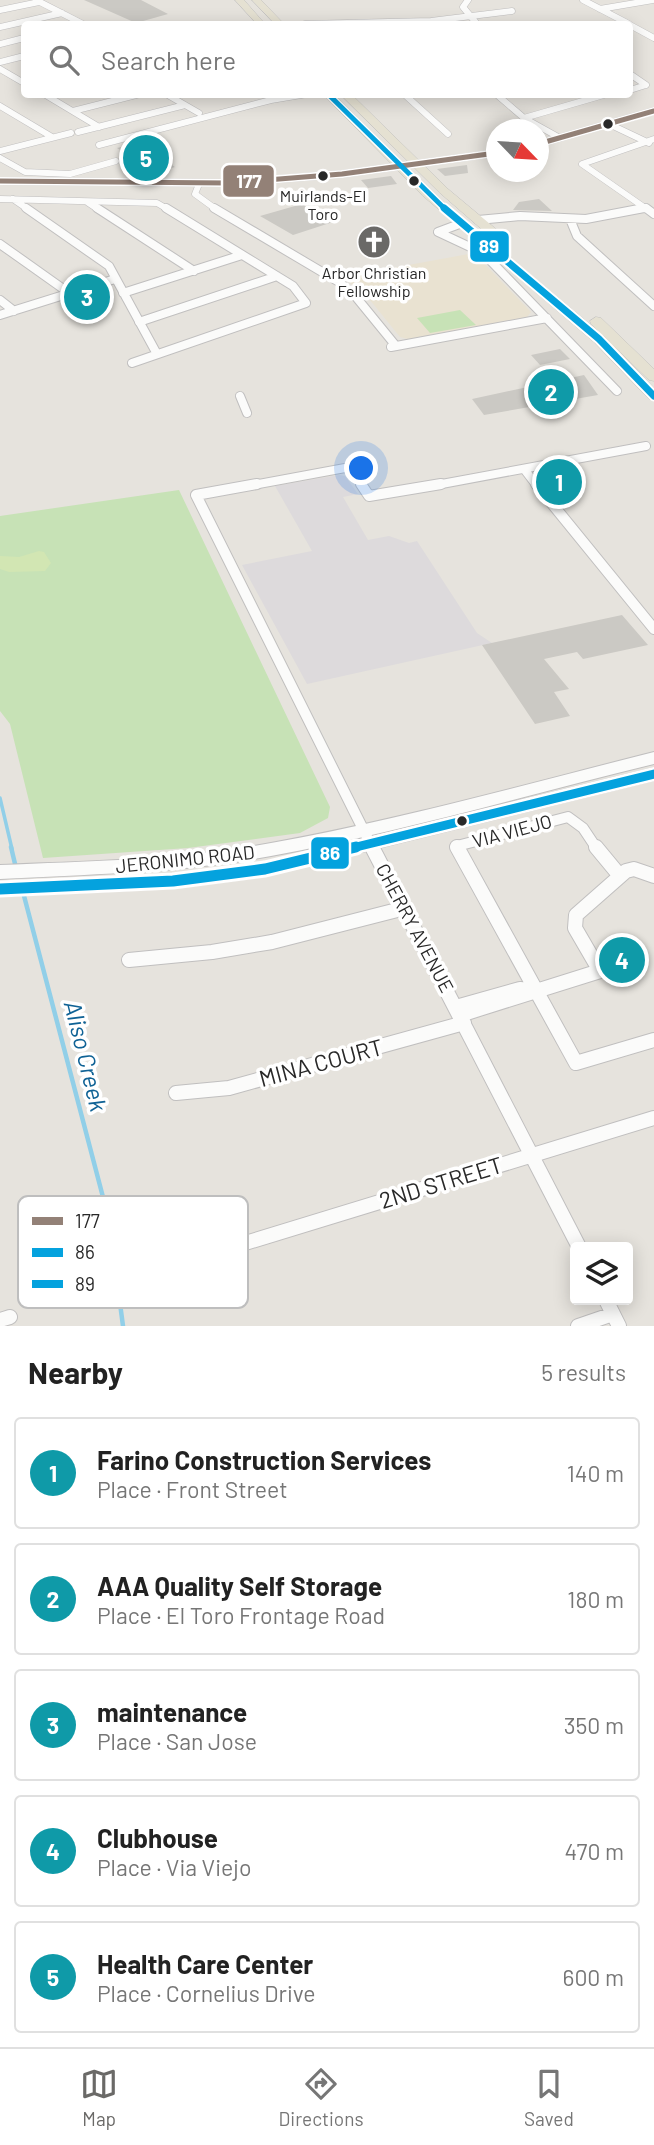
<!DOCTYPE html>
<html lang="en">
<head>
<meta charset="utf-8">
<style>
	:root { --surface:#fff; --page:#f2f2f2; --text:#222; --muted:#767676; --line:#e0e0e0; --accent:#6a6967 }
	body { margin:0; font-family:Barlow,sans-serif; background:var(--page); color:var(--text) }
	.controls { position:absolute; right:21px; bottom:21px; display:grid; overflow:hidden; border-radius:7px; box-shadow:0 4px 18px #0003 }
	.controls button { width:63px; height:63px; display:grid; place-items:center; padding:0; border:0; border-bottom:2px solid var(--line); background:var(--surface); color:var(--text); font:35px sans-serif }
	.compass { position:absolute; left:486px; top:119px; width:63px; height:63px; border-radius:50%; background:var(--surface); box-shadow:0 4px 18px #0003; rotate:115deg }
	.you { position:absolute; left:362px; top:469px; width:24px; height:24px; margin:-18px; border:5px solid #fff; border-radius:50%; background:#1a73e8; box-shadow:0 0 0 10px #1a73e833 }
	.badge { display:grid; place-items:center; width:46px; height:46px; border-radius:50%; background:var(--accent); color:#fff; font-size:23px; font-weight:700 }
	.pin { position:absolute; translate:-50% -50%; border:4px solid #fff; box-shadow:0 2px 7px #0006 }
	.list { margin:0; padding:0; list-style:none }
	h2 { display:flex; justify-content:space-between; align-items:center; height:91px; margin:0; padding:0 28px; font-size:30px }
	h2 small { font-size:23px; font-weight:400; color:var(--muted) }
	.list li { display:grid; grid-template-columns:46px 1fr auto; gap:21px; align-items:center; box-sizing:border-box; height:112px; margin:0 14px 14px; padding:0 14px; border:2px solid var(--line); border-radius:7px }
	.list b { display:block; font-size:26px; white-space:nowrap }
	.list p { margin:0; font-size:23px; white-space:nowrap; color:var(--muted) }
	.list em { font-size:23px; font-style:normal; color:var(--muted) }
	.icon { flex:none; width:38px; height:38px; fill:none; stroke:currentColor; stroke-width:2; stroke-linecap:round; stroke-linejoin:round }
	.map { position:relative; flex:none; width:654px; height:1326px; overflow:hidden }
	.search { position:absolute; background:var(--surface); box-shadow:0 4px 18px #0003; left:21px; right:21px; top:21px; height:77px; display:flex; align-items:center; gap:18px; box-sizing:border-box; padding:0 24px; border-radius:7px; color:var(--muted); font-size:26px }
	.sheet { height:721px; background:var(--surface) }
	nav { display:flex; justify-content:space-around; align-items:center; box-sizing:border-box; height:98px; border-top:2px solid var(--line); background:var(--surface); font-size:19px; color:var(--muted) }
	nav a { display:grid; justify-items:center; gap:4px }
	nav .on { color:var(--accent) }
	.map>svg:first-child { display:block }
</style>
</head>
<body>
<div class="map">
<svg width="654" height="1326" viewBox="0 0 654 1326">
	<rect width="100%" height="100%" fill="#e6e3dd"/>
	<path fill="#dddadc" d="M339,475l6,1 13,18 -15,3 25,43 21,-4 20,7 8,-2 60,92 15,10 -185,41 -65,-119 70,-14 -37,-65z"/>
	<path fill="#e9e2d1" d="M474,253l57,59 -4,5 -119,22 -8,-2 -30,-37 -27,-23z"/>
	<path fill="#c7e2b6" d="M460,310l16,15 -46,8 -13,-15z
		M179,490l151,317 -2,11 -28,15 -112,15 -145,10 -33,-134 -10,-13v-195z"/>
	<path fill="#d2e6b3" d="M39,551l5,1 7,11 -6,8 -36,1 -9,-3v-13l19,1z"/>
	<g fill="none" stroke-linecap="round" stroke-linejoin="round">
		<path stroke="#91cfe8" stroke-width="3.5" d="M0,798l12,51"/>
		<path stroke="#91cfe8" stroke-width="4.5" d="M11,847l5,21
			M23,892l86,328 14,106"/>
	</g>
	<path fill="#cbc9c4" d="M84,0h57l27,14 -32,9z
		M135,144l5,2 35,21 -18,5 -40,-24z
		M467,165l1,8 -23,3 -8,-7z
		M391,176l6,8 -29,4 -7,-8z
		M539,199l13,12 -39,-1 6,-8z
		M302,204l31,18 -40,13 -33,-19z
		M560,349l10,10 -30,6 -9,-10z
		M584,375l14,20 -114,20 -12,-16z
		M556,470l18,22 -12,4 -16,-24z
		M622,615l26,30 -65,14 -6,-7 -33,7 25,30 -15,3 16,24 -35,8 -53,-79z
		M623,948l13,20 -15,4 -12,-20z"/>
	<g fill="none" stroke-linecap="round" stroke-linejoin="round">
		<defs>
			<path id="street-far3" d="M36,0l47,24
				M468,0l-5,7 14,17
				M583,0l46,24
				M600,9l53,-9
				M0,10l39,-8
				M305,24l126,-3 81,-10
				M630,25l24,13
				M0,27l62,-14
				M0,44l24,-6
				M0,62l24,-6
				M0,69l24,14
				M630,74l16,11
				M630,90l16,-5
				M44,94l55,33
				M166,94l33,19
				M404,94l44,40
				M496,94l28,24 36,20
				M0,106l52,31
				M73,111l67,-17
				M524,118l83,-24
				M607,123l42,20
				M78,132l107,-27
				M99,145l172,-45 36,-6
				M0,151l71,-18
				M0,158l25,14 45,2 46,-13
				M199,184l-4,10 22,16
				M0,199l157,4 12,7
				M13,199l16,11
				M87,202l12,8
				M635,210l11,-2
				M648,210l-66,-46 72,-25"/>
			<path id="street-far2" d="M26,208l83,58 48,88
				M97,208l97,63
				M214,208l125,74 17,15 40,49
				M646,208l8,6
				M570,219l7,17 77,70
				M478,220l42,-4 66,3 58,-11
				M462,223l-24,9 45,21 134,138
				M0,244l69,49
				M123,293l119,-38
				M0,300l14,11
				M0,315l115,-36
				M139,322l138,-46
				M391,347l156,-29
				M132,363l174,-60 -13,-17 -127,-78
				M240,396l7,17
				M524,469l13,17
				M248,486l97,-18 9,4 9,14
				M431,486l215,-40"/>
			<path id="street-far1" d="M257,484l-61,11 177,354
				M361,484l8,12 72,-12
				M536,484l118,145
				M458,849l-1,-3 111,-29 15,11 14,21"/>
			<path id="street" d="M372,847l207,400
				M457,847l119,216 78,-23
				M596,847l24,29
				M129,960l83,-8 60,-10 133,-34
				M456,1007l64,-18 15,2
				M460,1015l140,-44 -25,-43 1,-13 50,-44 8,-2 20,7
				M176,1093l53,-5 235,-65
				M229,1248l425,-130
				M606,1300l13,26
				M0,1320l10,-3
				M578,1326l35,-12"/>
			<path id="secondary" d="M654,108v6l-116,33v-6z
				M496,150v6l-154,21 -115,9 -227,-2v-6l227,2 115,-9z
				M654,752v12c-127,31 -254,68 -383,92 -90,17 -180,18 -271,23v-14c91,-4 181,-5 271,-22 128,-23 256,-59 383,-91z
				M654,768v12l-389,96 -92,12 -173,8v-14l173,-8 92,-12z"/>
			<path id="primary" d="M235,0h9l21,24h-8z
				M252,0h9l23,24h-9z
				M323,94h11l97,98 173,144 50,52v12l-5,-1 -55,-57 -171,-146z
				M340,94h11l97,95 54,45v6h-8l-54,-47z
				M596,317l5,1 53,51v12l-5,-1 -58,-56 -1,-3z"/>
		</defs>
		<use href="#street-far3" stroke="#c0bfbf" stroke-width="7"/>
		<use href="#street-far2" stroke="#c0bfbf" stroke-width="10"/>
		<use href="#street-far1" stroke="#c0bfbf" stroke-width="12"/>
		<use href="#street" stroke="#c0bfbf" stroke-width="16"/>
		<use href="#secondary" stroke="#c0bfbf" stroke-width="2"/>
		<use href="#primary" stroke="#c3c2c0" stroke-width="1"/>
		<use href="#street-far3" stroke="#fbfbfa" stroke-width="6"/>
		<use href="#street-far2" stroke="#fbfbfa" stroke-width="8"/>
		<use href="#street-far1" stroke="#fbfbfa" stroke-width="10"/>
		<use href="#street" stroke="#fbfbfa" stroke-width="14"/>
		<use href="#secondary" fill="#fbfbfa" fill-rule="evenodd"/>
		<use href="#primary" fill="#e5e1d2" fill-rule="evenodd"/>
		<defs>
			<path id="bus-1" d="M538,144l116,-33
				M0,181l227,2 115,-9 154,-21"/>
			<path id="bus-2-far1" d="M348,849l306,-75"/>
			<path id="bus-2" d="M0,889l173,-8 92,-12 91,-22"/>
			<path id="bus-3-far1" d="M328,94l118,116"/>
			<path id="bus-3" d="M444,208l155,131 55,57"/>
		</defs>
		<use href="#bus-1" stroke="#fff" stroke-width="8"/>
		<use href="#bus-2-far1" stroke="#fff" stroke-width="14"/>
		<use href="#bus-2" stroke="#fff" stroke-width="17"/>
		<use href="#bus-3-far1" stroke="#fff" stroke-width="8"/>
		<use href="#bus-3" stroke="#fff" stroke-width="11"/>
		<use href="#bus-1" stroke="#938177" stroke-width="5"/>
		<use href="#bus-2-far1" stroke="#04a2de" stroke-width="9"/>
		<use href="#bus-2" stroke="#04a2de" stroke-width="11"/>
		<use href="#bus-3-far1" stroke="#04a2de" stroke-width="5"/>
		<use href="#bus-3" stroke="#04a2de" stroke-width="7"/>
	</g>
	<defs>
		<symbol id="church-disc" viewBox="-11 -11 22 22"><circle r="9.5" fill="#6a6967" stroke="#fff"/><path d="M-1.2-6h2.4v3.5h3.3v2.4h-3.3V6h-2.4V-.1h-3.3v-2.4h3.3Z" fill="#fff"/></symbol>
	</defs>
	<g fill-rule="evenodd">
		<use href="#church-disc" x="355" y="223" width="38" height="38"/>
	</g>
	<g fill="#282828" stroke="#fff" stroke-width="2.5">
		<circle cx="608" cy="124" r="6"/>
		<circle cx="323" cy="176" r="6"/>
		<circle cx="414" cy="181" r="6"/>
		<circle cx="462" cy="821" r="6"/>
	</g>
	<g text-anchor="middle" stroke-width="7" stroke-linejoin="round" paint-order="stroke">
		<g font-size="16" fill="#282828" stroke="#fff">
			<text x="323" y="202">Muirlands-El<tspan x="323" dy="18">Toro</tspan></text>
		</g>
		<g font-size="16" fill="#282828" stroke="#fff">
			<text x="374" y="279">Arbor Christian<tspan x="374" dy="18">Fellowship</tspan></text>
		</g>
		<g font-size="19" fill="#282828" stroke="#fff">
			<text transform="translate(512 831) rotate(-15)" y="7">VIA VIEJO</text>
			<text transform="translate(185 859) rotate(-6)" y="7">JERONIMO ROAD</text>
			<text transform="translate(415 928) rotate(62)" y="7">CHERRY AVENUE</text>
		</g>
		<g font-size="23" fill="#282828" stroke="#fff">
			<text transform="translate(321 1063) rotate(-15)" y="8">MINA COURT</text>
			<text transform="translate(441 1183) rotate(-17)" y="8">2ND STREET</text>
		</g>
		<g font-size="24" font-style="italic" fill="#0f6295" stroke="#fff">
			<text transform="translate(85 1056) rotate(76)" y="8">Aliso Creek</text>
		</g>
	</g>
	<rect x="18" y="1196" width="230" height="112" rx="10" fill="#fff" stroke="#bebebe" stroke-width="2"/>
	<rect x="32" y="1217" width="31" height="8" fill="#938177"/>
	<rect x="32" y="1248" width="31" height="9" fill="#04a2de"/>
	<rect x="32" y="1280" width="31" height="8" fill="#04a2de"/>
	<g font-size="19" fill="#282828">
		<text x="75" y="1228">177</text>
		<text x="75" y="1259">86</text>
		<text x="75" y="1291">89</text>
	</g>
	<g stroke="#fff" stroke-width="2.5">
		<rect x="222" y="164" width="53" height="34" rx="7" fill="#938177"/>
		<rect x="469" y="230" width="41" height="33" rx="7" fill="#04a2de"/>
		<rect x="310" y="836" width="40" height="34" rx="7" fill="#04a2de"/>
	</g>
	<g font-size="19" text-anchor="middle" font-weight="bold" fill="#fff">
		<text x="249" y="188">177</text>
		<text x="489" y="253">89</text>
		<text x="330" y="860">86</text>
	</g>
</svg>
<div class="controls">
<button><svg class="icon" aria-label="layers" viewBox="0 0 24 24"><path d="M12 4l9 5-9 5-9-5zM3 14l9 5 9-5"/></svg></button>
</div>
<svg class="compass" viewBox="-18 -18 36 36"><path d="M0-13l5 13h-10z" fill="#e53935"/><path d="M0 13l5-13h-10z" fill="#767676"/></svg>
<div class="you"></div>
<div class="pin badge" style="left:559px;top:482px;background:#0f9aa8">1</div>
<div class="pin badge" style="left:551px;top:392px;background:#0f9aa8">2</div>
<div class="pin badge" style="left:87px;top:297px;background:#0f9aa8">3</div>
<div class="pin badge" style="left:622px;top:960px;background:#0f9aa8">4</div>
<div class="pin badge" style="left:146px;top:158px;background:#0f9aa8">5</div>
<div class="search"><svg class="icon" aria-label="search" viewBox="0 0 24 24"><circle cx="10" cy="10" r="6"/><path d="M15 15l6 6"/></svg>Search here</div>
</div>
<section class="sheet">
<h2>Nearby<small>5 results</small></h2>
<ul class="list">
<li><span class="badge" style="background:#0f9aa8">1</span><div><b>Farino Construction Services</b><p>Place · Front Street</p></div><em>140 m</em></li>
<li><span class="badge" style="background:#0f9aa8">2</span><div><b>AAA Quality Self Storage</b><p>Place · El Toro Frontage Road</p></div><em>180 m</em></li>
<li><span class="badge" style="background:#0f9aa8">3</span><div><b>maintenance</b><p>Place · San Jose</p></div><em>350 m</em></li>
<li><span class="badge" style="background:#0f9aa8">4</span><div><b>Clubhouse</b><p>Place · Via Viejo</p></div><em>470 m</em></li>
<li><span class="badge" style="background:#0f9aa8">5</span><div><b>Health Care Center</b><p>Place · Cornelius Drive</p></div><em>600 m</em></li>
</ul>
</section>
<nav>
<a class="on"><svg class="icon" aria-label="map" viewBox="0 0 24 24"><path d="M3 6l6-2 6 2 6-2v14l-6 2-6-2-6 2zM9 4v14M15 6v14"/></svg>Map</a>
<a><svg class="icon" aria-label="directions" viewBox="0 0 24 24"><path d="M12 3l9 9-9 9-9-9zM9 14v-3h6M13 9l2 2-2 2"/></svg>Directions</a>
<a><svg class="icon" aria-label="saved" viewBox="0 0 24 24"><path d="M7 4h10v16l-5-4-5 4z"/></svg>Saved</a>
</nav>
</body>
</html>
